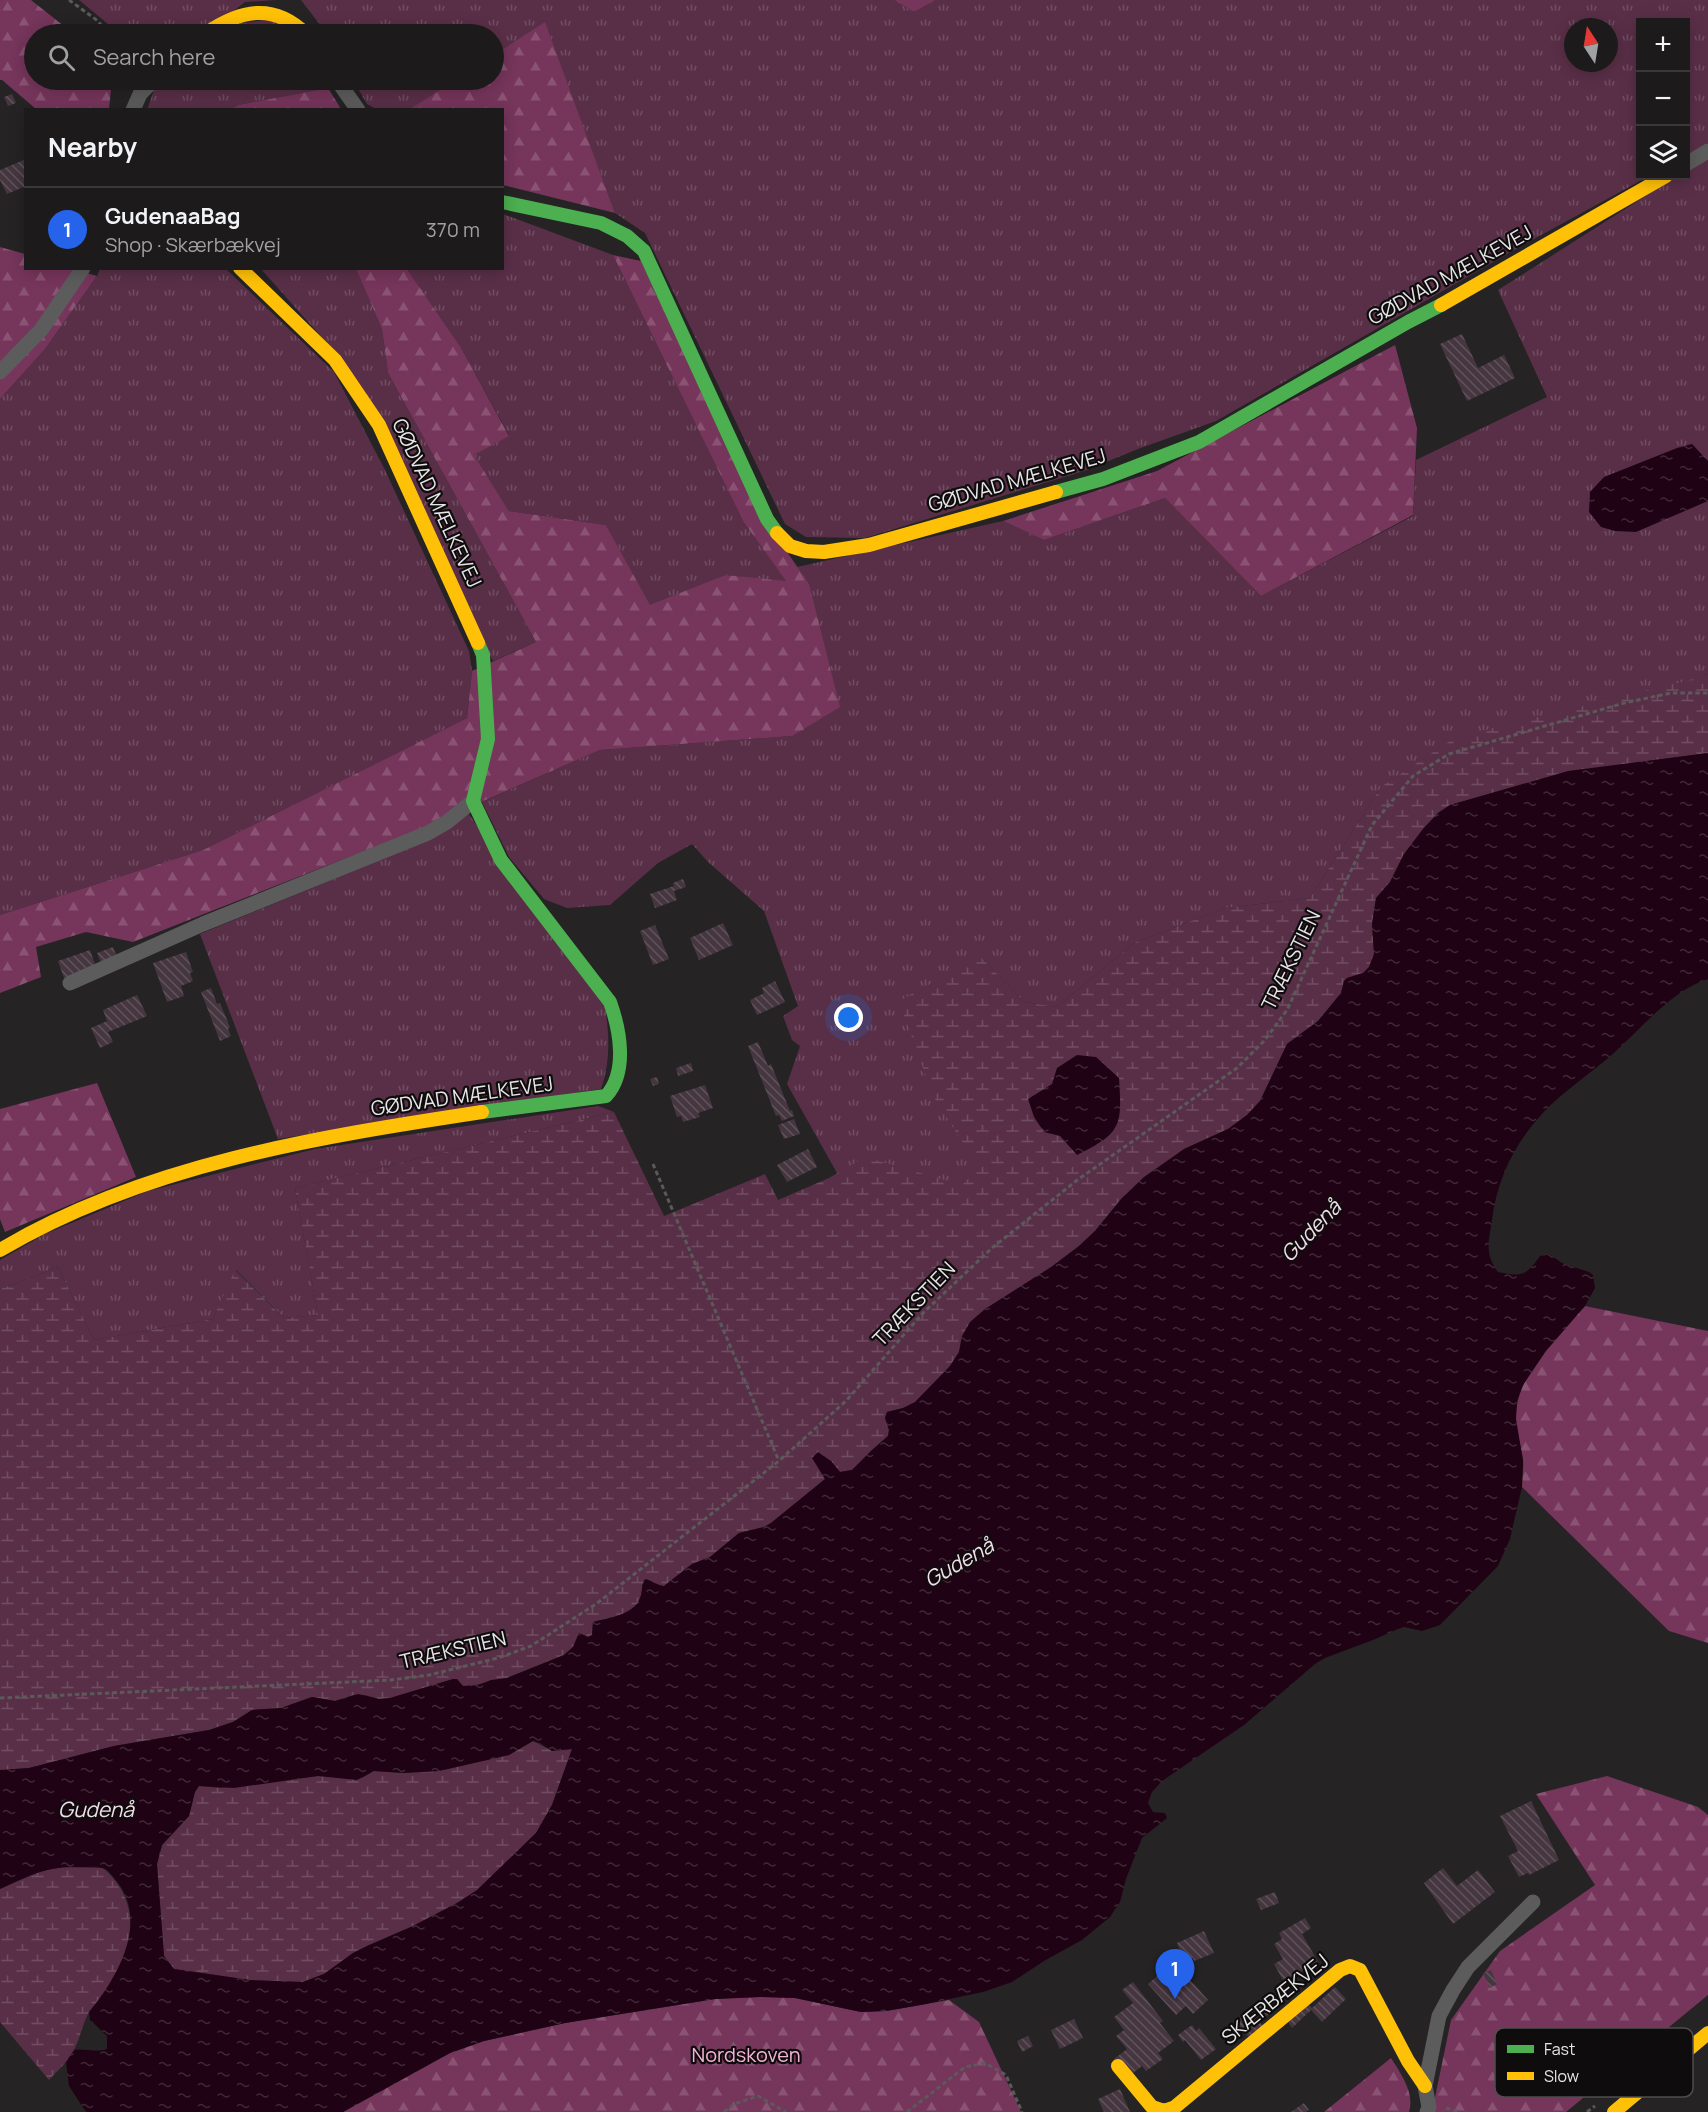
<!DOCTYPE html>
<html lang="en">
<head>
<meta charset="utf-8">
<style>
	:root { --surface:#1c1a1b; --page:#292728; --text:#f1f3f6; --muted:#a0a1a3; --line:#3a383a; --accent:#2563eb }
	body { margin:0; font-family:Manrope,sans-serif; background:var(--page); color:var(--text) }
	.controls { position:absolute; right:18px; top:18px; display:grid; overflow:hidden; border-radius:0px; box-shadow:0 3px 15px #0003 }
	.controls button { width:54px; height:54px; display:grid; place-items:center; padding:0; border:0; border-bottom:2px solid var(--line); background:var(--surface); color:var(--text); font:30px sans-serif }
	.compass { position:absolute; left:1564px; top:18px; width:54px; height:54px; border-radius:50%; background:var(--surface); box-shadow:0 3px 15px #0003; rotate:348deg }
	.you { position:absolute; left:849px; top:1018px; width:21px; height:21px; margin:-15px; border:4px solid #fff; border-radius:50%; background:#1a73e8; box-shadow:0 0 0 9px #1a73e833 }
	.badge { display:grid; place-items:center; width:39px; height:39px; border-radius:50%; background:var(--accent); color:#fff; font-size:20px; font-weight:700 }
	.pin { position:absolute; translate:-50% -50px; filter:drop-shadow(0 2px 3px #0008) }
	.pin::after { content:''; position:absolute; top:32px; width:21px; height:18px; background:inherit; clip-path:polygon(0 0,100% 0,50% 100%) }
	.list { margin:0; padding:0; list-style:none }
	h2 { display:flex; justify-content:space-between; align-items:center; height:78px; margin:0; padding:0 24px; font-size:26px }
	h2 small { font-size:20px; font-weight:400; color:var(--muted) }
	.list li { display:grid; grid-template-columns:39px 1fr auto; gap:18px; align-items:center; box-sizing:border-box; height:84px; padding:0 24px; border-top:2px solid var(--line) }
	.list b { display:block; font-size:22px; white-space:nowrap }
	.list p { margin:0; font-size:20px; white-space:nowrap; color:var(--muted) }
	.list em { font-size:20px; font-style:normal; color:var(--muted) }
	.icon { flex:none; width:33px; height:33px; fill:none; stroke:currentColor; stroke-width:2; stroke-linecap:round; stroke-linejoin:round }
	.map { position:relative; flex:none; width:1708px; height:2112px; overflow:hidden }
	.search { position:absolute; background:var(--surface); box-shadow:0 3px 15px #0003; left:24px; top:24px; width:480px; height:66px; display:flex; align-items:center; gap:15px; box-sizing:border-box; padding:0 21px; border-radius:33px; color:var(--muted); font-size:22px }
	.panel { position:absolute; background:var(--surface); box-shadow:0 3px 15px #0003; left:24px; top:108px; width:480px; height:162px; border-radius:0px }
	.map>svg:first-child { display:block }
</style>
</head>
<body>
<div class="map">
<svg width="1708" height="2112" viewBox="0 0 1708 2112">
	<defs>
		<pattern id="grass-tufts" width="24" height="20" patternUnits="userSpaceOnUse" patternTransform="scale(1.5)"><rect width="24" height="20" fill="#592f47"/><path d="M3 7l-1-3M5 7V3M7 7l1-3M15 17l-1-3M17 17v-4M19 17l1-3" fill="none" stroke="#714d62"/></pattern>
		<pattern id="forest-firs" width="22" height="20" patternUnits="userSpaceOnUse" patternTransform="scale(1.5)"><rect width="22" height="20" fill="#76355b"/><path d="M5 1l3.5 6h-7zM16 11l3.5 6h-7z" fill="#8a5273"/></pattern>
		<pattern id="wetland-marsh" width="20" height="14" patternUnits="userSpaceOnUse" patternTransform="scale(1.5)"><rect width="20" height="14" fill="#592f47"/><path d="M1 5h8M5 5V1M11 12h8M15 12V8" fill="none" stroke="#714d62"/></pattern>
		<pattern id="water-ripples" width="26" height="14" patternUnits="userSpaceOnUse" patternTransform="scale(1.5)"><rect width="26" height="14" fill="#1f0314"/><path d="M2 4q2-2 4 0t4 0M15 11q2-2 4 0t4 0" fill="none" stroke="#402836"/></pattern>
		<pattern id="building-back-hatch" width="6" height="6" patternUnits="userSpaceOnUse" patternTransform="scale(1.5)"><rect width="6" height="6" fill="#45363f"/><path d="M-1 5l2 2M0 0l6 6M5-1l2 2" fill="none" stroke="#60535b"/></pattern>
	</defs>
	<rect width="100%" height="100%" fill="#252324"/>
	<path fill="url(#grass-tufts)" fill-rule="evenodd" d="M79,0h197l-31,2 -42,32h-83z
		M301,0h593l20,12 22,-12h772v143l-22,12v-133h-46v154h9l-133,73 -300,172 -78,28 -54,22 -219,67 -59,-1 -21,-13 -140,-291 -30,-20 -70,-190 -51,32v-21h-167zM1573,27h36v36h-36z
		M272,19l24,15h-77l16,-10z
		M163,80h160l5,8 -90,17 -7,4 -84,1 8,-23z
		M353,80h103l-46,30 -34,-1 -9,-5z
		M1708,159v514l-6,4 -321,110 -71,111 -85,10 -91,35 -77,64 -33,-5 -44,-46 77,226 -233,19 13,-28 -50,-89 13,-38 -8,-6 -9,-24 15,-10 -34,-95 -56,-49 -16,-18 -34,19 -48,42 -43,3 -23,-9 -35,-42 -27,-55 118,-52 192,-14 17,-152 -12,-17 206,-46 41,19 121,-42 96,98 152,-80 3,-56 131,-63 -49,-107 179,-114h9v-5z
		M503,214l110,41 130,266 44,61 -62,-7 -75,31 -44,-81 -97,-14 -35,-56 35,-20 -49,-89 -53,-77 95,-1z
		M100,269h126l108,103 50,96 85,183 3,20 -5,47 -264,132 -203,65v-516l45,-50 52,-73z
		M261,269h95l26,60 6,44 148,269 -43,19 -159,-310z
		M468,813l137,192c4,29 6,56 -4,84l-323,50 -78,-205 232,-95z
		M598,1106l16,6 -319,76 23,127 -34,3 -48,-48 -23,49 -119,21 -36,-73 -58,22v-29l45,-26 103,-43 167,-42z"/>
	<path fill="url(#forest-firs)" d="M0,0h31l43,34h-40v46h78l-3,29h-73l-34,-29h-2z
		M894,0h42l-22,12z
		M545,22l70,191 -112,-28 -1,-75 -92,-1 46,-29h38v-25z
		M328,88l13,21h-110l7,-4z
		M0,247l25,7 1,14 46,1 25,7 -52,73 -45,50z
		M613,255l28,6 114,244 54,79 31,123 -48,29 -192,14 -185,81 -282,111 -47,-10 -50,15 5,30 -41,16v-78l203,-65 264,-132 5,-47 64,-29 -148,-269 -6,-44 -26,-60h51l53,77 49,90 -35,19 35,56 97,14 44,80 75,-30 61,6 -43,-60z
		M1395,345l22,83 -4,87 -152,81 -96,-98 -121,42 -41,-19 154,-50z
		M97,1083l39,94 -131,55 -5,-13v-110z
		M1585,1306l123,25v312l-39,-12 -147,-144c0,-9 2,-19 1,-28 -2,-14 -7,-27 -7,-41 -1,-42 42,-84 69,-112z
		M1607,1776l91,31 10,8v180l-142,117h-134l19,-92 49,-69 95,-66 -59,-91z
		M760,1997l35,1 66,14 25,-1 63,-11 30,22 42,90h-678l107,-59 34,-12 81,-18 150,-24z
		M1391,2058c10,16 24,35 18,54h-85z"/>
	<path fill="url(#wetland-marsh)" d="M1708,673v80l-140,19 -118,33 -12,8 -15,16 -19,25 -14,28 -14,16 -4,26 2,30 -5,13 -6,6 -16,5 -3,3 -3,12 -23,28 -31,23 -27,57 -13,14 -19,14 -44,20 -62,49 -27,33 -16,15 -117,90 -3,16 -9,14 -35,37 -12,5 -16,4 -2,6 4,12 -1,6 -16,14 -20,20 -12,2 -9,-11 -18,-3 12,21 -54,44 -7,4 -25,6 -29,24 -18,7 -28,22 -22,-2c0,4 0,11 -2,15 -6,16 -32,19 -47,23l-1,13 -4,2 -9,-4 -6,14 -9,8 -57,23 -41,9 -5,-2 -4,-6h-4l-62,19 -12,1 -14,-4h-11l-19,6 -23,-4 -31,11 -29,2 -19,12 -24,8 -95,16 -85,22 -29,2v-481l58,-22 36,73 119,-21 22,-49 49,48 34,-3 -23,-127 319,-76 50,104 101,-42 13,26 51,-22 36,-21 97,28 17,-17 -46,-72 -34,-95 81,-45 44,46 33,5 77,-64 91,-35 85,-10 71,-111 75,-50 246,-60z
		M533,1741l19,10 20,-2 -20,56 -16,28 -59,58 -20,12 -44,23 -46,20 -14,7 -29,21 -22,8 -52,-2 -76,-11 -10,-13 -7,-92 5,-19 27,-29 6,-24 4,-6 21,2 98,-12 44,2 12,-7 29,2 36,-2 70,-16z
		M60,1867l43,1c33,28 34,67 14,104 -5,9 -11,19 -17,27 -4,5 -9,9 -12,15 -5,10 -8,23 -13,34 -6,13 -17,22 -26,32l-49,-58v-133l41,-18z"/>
	<path fill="url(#water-ripples)" fill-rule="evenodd" d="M1692,444l16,17v40l-72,31 -21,-1 -14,-4 -12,-15 1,-20 14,-15 73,-29z
		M1708,753v226c-37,12 -64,47 -93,73 -22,20 -53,40 -73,62 -28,30 -45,66 -50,106 -3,21 -8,33 6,52 24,5 28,4 42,-16l9,-2 13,9 27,9 4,3 2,13 -10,18 -39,45 -23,34 -6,16 -1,18 7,42 -1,26 -12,52 -12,27 -58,59 -18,6 -18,-4 -6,2 -25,11 -48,18 -10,6 -71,61 -82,56 -10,11 -4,11 5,9 12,1 2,5 -25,20 -16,41 -6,23 -10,15 -28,23 -38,21 -32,21 -29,10 -62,13 -35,6 -25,1 -66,-14 -35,-1 -45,2 -150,24 -81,18 -34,12 -107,59h-256l-3,-3 -15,-23 -3,-24 8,-12c12,-2 21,3 33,-1v-13l-17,-16 -1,-8c27,-32 60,-89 29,-129 -4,-5 -10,-14 -16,-15 -6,-2 -13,-1 -19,-1 -36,-1 -51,7 -83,22v-119l29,-2 85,-22 95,-16 24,-8 19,-12 29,-2 31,-11 23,4 23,-7 21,5 11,-1 63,-19h4l6,7 15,-1 13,-5 16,-2 57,-23 9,-8 6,-14 9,4 4,-2 1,-13c15,-4 41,-7 47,-24 3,-7 1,-12 5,-19 8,2 11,6 19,7l28,-22 18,-7 29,-24 25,-6 7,-4 54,-44 -13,-21 6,-6 13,9 9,11 12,-2 20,-20 16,-14 1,-6 -4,-12 2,-6 16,-4 12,-6 35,-36 9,-14 3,-16 8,-14 15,-13 66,-42 28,-21 16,-15 27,-33 22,-21 40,-28 44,-20 19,-14 13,-14 27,-57 31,-23 23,-28 3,-12 3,-3 16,-5 6,-6 5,-13 -2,-30 4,-26 14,-16 14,-28 19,-25 15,-16 12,-8 118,-34zM533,1741l7,2 12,8 20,-2 -20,56 -16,28 -59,57 -20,13 -44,23 -46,20 -14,7 -29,21 -21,8 -53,-2 -76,-11 -10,-13 -7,-92 5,-19 27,-29 6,-24 4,-6 35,2 84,-12 39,4 17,-9 29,2 36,-2 70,-16z
		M1077,1055l19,2 23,21c3,48 3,55 -42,77l-17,-19 -16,-4 -10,-15 -6,-18 24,-15 5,-16z"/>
	<path fill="url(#building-back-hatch)" d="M53,81l5,7 -5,3 -5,-7z
		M12,94l4,9 -8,3 -4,-9z
		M26,159v27l-19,8 -7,-14v-10z
		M1462,334l16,34 26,-13 11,23 -48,23 -27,-57z
		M683,879l3,8 -12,4 3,9 -22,8 -5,-14 24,-8 -1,-3z
		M723,923l10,22 -34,15 -9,-22z
		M655,925l14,34 -16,6 -13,-34z
		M113,947l4,10 -16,6 -4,-10z
		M90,950l6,17 -32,11 -6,-17z
		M186,952l7,20 -3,1 3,8 -12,5 3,10 -17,6 -14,-39z
		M775,981l10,21 -28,13 -7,-15 14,-7 -2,-5z
		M211,988l6,16 3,-1 10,24 -2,2 3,7 -11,5 -19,-49z
		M137,995l10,21 -39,16 5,10 -13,6 -9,-20 16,-7 -4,-11z
		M758,1042l10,24 3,-2 19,47 2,-1 2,6 -12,5 -3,-6 -3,1 -28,-70z
		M691,1063l2,8 -15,5 -2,-8z
		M657,1077l2,7 -6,2 -3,-7z
		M705,1085l8,23 -15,5 2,4 -17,5 -2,-6 -4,1 -7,-21z
		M794,1119l6,15 -16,5 -6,-14z
		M808,1149l9,18 -30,15 -10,-17z
		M1531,1801l28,59 -30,15 -1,-2 -9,4 -11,-21 10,-5 -18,-35z
		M1443,1868l14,18 21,-16 17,22 -42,32 -29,-41z
		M1275,1892l4,11 -18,7 -5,-11z
		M1305,1918l6,10 -9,6 16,28 -34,20 -10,-18 9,-5 -9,-15 8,-5 -3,-6z
		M1204,1931l10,22 -20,8 -1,-3 -8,4 -8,-19z
		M1165,1969l10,12 9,-8 24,27 -15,14 -7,-8 -10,9 -28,-31z
		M1491,1970l6,14 -7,4 -7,-15z
		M1133,1982l30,39 -3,2 14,18 -16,12 5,6 -17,12 -4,-5 -14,11 -14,-18 13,-10 -11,-13 8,-6 -10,-13 19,-14 -11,-13z
		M1335,1987l11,12 -24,23 -11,-12 -19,18 -4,-6 20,-18 4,4z
		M1263,1998l10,12 -13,12 4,5 -14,12 -14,-17 11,-10 5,6 2,-2 -5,-6z
		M1074,2019l9,19 -23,11 -9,-19z
		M1192,2025l4,6 3,-3 17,21 -15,11 -16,-20 -2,2 -5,-7z
		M1028,2036l5,10 -11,6 -5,-11z
		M1120,2089l10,23h-26l-6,-13z
		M1304,2103l5,7 -3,2h-15z"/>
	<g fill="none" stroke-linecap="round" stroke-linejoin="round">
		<path stroke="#5b5a5b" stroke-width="3" stroke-dasharray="4.5 3" stroke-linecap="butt" d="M69,0l29,21 10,13
			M653,1164l126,297
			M0,1698l391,-18 38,-5 69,-17 33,-12 65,-42 183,-143 67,-60 76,-87 70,-66 84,-67 161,-113 27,-27 23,-31 85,-185 41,-49 36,-22 175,-51 47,-10h37
			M1446,2108l12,4
			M724,2112l10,-8 24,-8 28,16
			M907,2112l58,-45 20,-4 21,12 16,37
			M1587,2112l8,-6"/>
		<path stroke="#5c5c5c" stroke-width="15" d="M337,80l21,30
			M133,110l7,-16 14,-14
			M1686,164l22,-13
			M0,372l41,-42 42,-62
			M70,983l133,-59 225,-91 19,-11 26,-21
			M1427,2112l2,-5 -4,-21 14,-70 14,-26 15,-23 65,-65"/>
		<path stroke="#4caf50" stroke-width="14" d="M502,202l99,21 26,13 17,15 123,268 10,14
			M1056,492l47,-13 96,-37 209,-120 33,-17
			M478,643l5,12 5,84 -15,62 28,59 109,142c10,28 18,70 -4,94l-124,16"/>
		<path stroke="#ffc107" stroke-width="14" d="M205,34c35,-24 68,-32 101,0
			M240,268l95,92 44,65 99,218
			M1441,305l225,-129
			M777,533l13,13 16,5 18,1 45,-7 187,-53
			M0,1250c145,-86 318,-113 482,-138
			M1118,2066l34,41 12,4 11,-4 165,-137 10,-4 10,4 48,91 17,25
			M1614,2112l94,-79"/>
	</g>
	<g text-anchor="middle" stroke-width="4.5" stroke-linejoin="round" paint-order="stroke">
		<g font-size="20" fill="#e8e5e6" stroke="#0e0c0d">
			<text transform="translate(1450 275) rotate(-29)" y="7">GØDVAD MÆLKEVEJ</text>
			<text transform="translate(1017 480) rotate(-16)" y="7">GØDVAD MÆLKEVEJ</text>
			<text transform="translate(437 503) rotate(65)" y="7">GØDVAD MÆLKEVEJ</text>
			<text transform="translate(1291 960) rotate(-64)" y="7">TRÆKSTIEN</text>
			<text transform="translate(462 1096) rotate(-8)" y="7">GØDVAD MÆLKEVEJ</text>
			<text transform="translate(914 1304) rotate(-46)" y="7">TRÆKSTIEN</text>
			<text transform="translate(453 1650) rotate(-13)" y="7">TRÆKSTIEN</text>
			<text transform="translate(1275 1999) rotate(-39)" y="7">SKÆRBÆKVEJ</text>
		</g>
		<g font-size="20" fill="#f4b3d5" stroke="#0e0c0d">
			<text x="746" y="2062">Nordskoven</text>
		</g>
		<g font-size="21" font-style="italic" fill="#f4dde8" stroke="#0e0c0d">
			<text transform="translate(1311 1231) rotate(-46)" y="7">Gudenå</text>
			<text transform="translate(959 1563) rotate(-30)" y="7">Gudenå</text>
			<text x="96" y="1817">Gudenå</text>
		</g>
	</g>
	<rect x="1495" y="2028" width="198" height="69" rx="9" fill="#0e0c0d" stroke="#4f4d4e" stroke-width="1.5"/>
	<rect x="1507" y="2045" width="27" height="8" fill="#4caf50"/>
	<rect x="1507" y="2072" width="27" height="8" fill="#ffc107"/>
	<g font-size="16" fill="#e8e5e6">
		<text x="1544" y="2055">Fast</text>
		<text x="1544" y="2082">Slow</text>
	</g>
</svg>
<div class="controls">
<button>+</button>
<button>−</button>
<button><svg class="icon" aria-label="layers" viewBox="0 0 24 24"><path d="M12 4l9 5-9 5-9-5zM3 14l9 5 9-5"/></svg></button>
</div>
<svg class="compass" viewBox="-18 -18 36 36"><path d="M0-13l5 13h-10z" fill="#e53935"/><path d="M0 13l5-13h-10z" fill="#a0a1a3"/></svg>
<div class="you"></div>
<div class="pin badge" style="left:1175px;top:1999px">1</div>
<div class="search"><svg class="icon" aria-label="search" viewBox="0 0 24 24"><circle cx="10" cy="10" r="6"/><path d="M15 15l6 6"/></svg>Search here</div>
<section class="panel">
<h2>Nearby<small></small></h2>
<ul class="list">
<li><span class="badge">1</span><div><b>GudenaaBag</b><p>Shop · Skærbækvej</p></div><em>370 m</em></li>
</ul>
</section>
</div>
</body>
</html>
